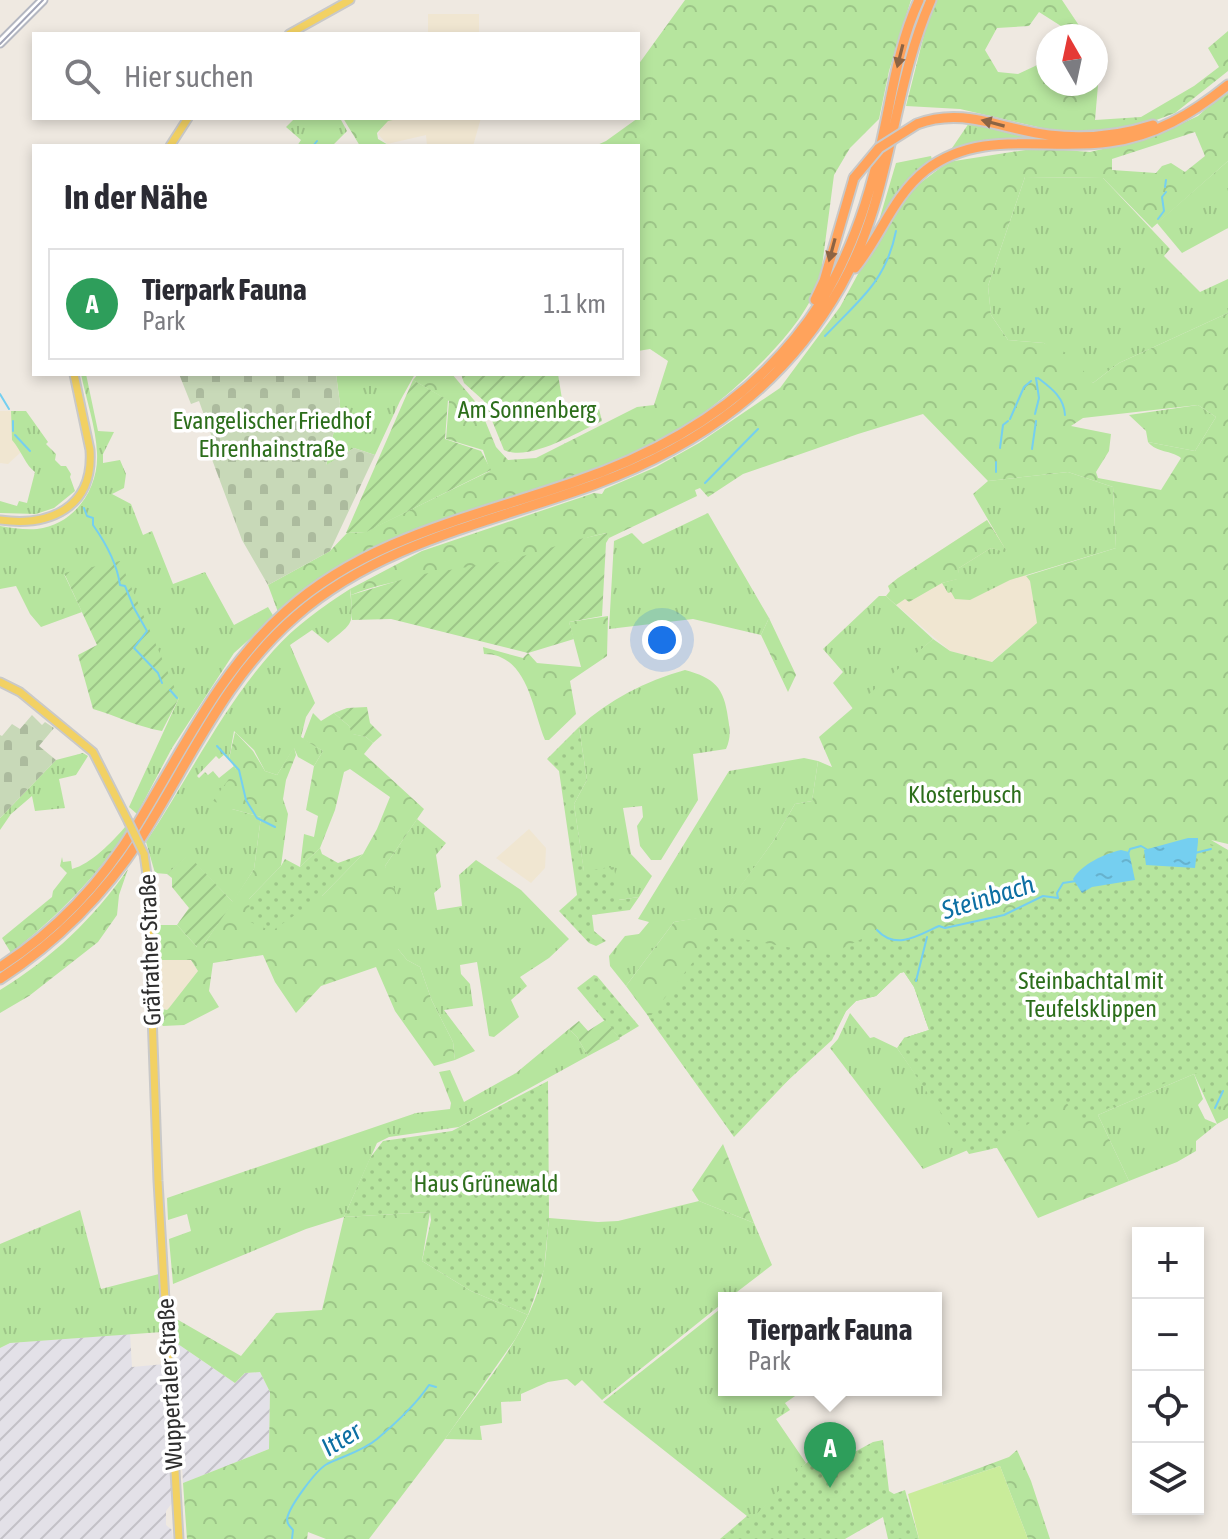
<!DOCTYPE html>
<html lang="de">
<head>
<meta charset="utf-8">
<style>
	:root { --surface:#fff; --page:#f2f2f3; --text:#2b2b33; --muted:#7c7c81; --line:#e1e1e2; --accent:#1a73e8 }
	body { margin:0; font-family:"Asap Condensed",sans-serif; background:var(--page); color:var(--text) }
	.controls { position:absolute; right:24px; bottom:24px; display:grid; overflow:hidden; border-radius:0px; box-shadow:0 4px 12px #0003 }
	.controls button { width:72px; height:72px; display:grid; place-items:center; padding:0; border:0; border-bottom:2px solid var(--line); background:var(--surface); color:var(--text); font:40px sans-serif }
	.compass { position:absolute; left:1036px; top:24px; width:72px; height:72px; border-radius:50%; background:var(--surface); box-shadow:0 4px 12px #0003; rotate:351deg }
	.you { position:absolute; left:662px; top:640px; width:28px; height:28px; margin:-20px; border:6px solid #fff; border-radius:50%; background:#1a73e8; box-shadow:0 0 0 12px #1a73e833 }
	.badge { display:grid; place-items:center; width:52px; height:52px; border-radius:50%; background:var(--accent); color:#fff; font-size:26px; font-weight:700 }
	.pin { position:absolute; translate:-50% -66px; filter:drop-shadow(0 2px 4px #0008) }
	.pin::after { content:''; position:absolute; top:42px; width:28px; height:24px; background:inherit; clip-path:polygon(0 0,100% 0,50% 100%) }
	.popup { position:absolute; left:718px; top:1292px; width:224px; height:104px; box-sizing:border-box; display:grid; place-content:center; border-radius:0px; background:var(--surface); filter:drop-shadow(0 2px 6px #0005); font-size:26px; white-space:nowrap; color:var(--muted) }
	.popup b { font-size:30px; color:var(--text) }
	.popup::after { content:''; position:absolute; left:50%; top:100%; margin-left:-16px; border:16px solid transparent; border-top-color:var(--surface) }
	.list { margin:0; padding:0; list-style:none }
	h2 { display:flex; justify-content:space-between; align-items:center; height:104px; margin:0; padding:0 32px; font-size:34px }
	h2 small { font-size:26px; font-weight:400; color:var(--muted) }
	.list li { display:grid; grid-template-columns:52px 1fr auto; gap:24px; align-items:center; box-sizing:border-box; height:112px; margin:0 16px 16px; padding:0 16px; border:2px solid var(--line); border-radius:0px }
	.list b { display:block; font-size:30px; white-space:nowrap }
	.list p { margin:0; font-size:26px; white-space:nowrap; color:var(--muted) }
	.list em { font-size:26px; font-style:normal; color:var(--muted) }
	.icon { flex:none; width:44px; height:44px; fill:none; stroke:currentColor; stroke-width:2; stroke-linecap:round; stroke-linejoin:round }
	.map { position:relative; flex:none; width:1228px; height:1539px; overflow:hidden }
	.search { position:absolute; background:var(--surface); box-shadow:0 4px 12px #0003; left:32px; top:32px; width:608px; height:88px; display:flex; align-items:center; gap:20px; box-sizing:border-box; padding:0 28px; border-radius:0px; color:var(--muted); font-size:30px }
	.panel { position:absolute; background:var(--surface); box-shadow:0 4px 12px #0003; left:32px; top:144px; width:608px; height:232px; border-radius:0px }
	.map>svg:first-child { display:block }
</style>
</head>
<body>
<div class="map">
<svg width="1228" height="1539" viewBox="0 0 1228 1539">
	<defs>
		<pattern id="industrial-furrows" width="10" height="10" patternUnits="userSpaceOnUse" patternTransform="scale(2)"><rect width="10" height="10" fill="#e3e1e8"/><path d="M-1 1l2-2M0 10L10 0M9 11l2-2" fill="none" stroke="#c3c1c7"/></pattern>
		<pattern id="grass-tufts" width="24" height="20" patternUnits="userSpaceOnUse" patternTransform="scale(2)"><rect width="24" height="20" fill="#b6e59e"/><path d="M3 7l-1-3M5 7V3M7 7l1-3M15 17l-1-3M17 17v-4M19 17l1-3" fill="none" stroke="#9dc588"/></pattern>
		<pattern id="forest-crowns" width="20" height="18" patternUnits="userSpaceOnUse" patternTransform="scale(2)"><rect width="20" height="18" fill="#b6e59e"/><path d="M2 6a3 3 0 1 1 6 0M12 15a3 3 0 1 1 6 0" fill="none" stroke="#9dc588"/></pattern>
		<pattern id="cemetery-stones" width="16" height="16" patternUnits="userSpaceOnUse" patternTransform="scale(2)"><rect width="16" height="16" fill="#c8d9b8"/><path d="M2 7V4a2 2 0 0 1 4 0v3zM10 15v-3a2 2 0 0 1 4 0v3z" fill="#acbb9e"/></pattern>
		<pattern id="park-dots" width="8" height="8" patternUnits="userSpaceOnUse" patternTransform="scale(2)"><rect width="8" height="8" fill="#b6e59e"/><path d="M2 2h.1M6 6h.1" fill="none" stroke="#9dc588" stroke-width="1.8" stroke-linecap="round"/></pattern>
		<pattern id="garden-furrows" width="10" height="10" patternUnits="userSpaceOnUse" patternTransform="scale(2)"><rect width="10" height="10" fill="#b6e59e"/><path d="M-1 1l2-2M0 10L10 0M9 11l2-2" fill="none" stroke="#9dc588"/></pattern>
		<pattern id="water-ripples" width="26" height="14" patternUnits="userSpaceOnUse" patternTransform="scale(2)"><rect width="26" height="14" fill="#75cff0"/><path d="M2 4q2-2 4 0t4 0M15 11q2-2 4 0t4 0" fill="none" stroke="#66b2ce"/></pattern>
	</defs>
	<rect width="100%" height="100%" fill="#efe9e1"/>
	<path fill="url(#industrial-furrows)" d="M130,1334l2,33 33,-3 7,139 -6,8v14l6,5 1,9h-173v-191l10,-5z
		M175,1342l60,41 10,-10 15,-1 10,20 -1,57 -86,34z"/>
	<path fill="#f0e6d1" d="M428,14h51v20h-51z
		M388,118h93l-8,28h-46l-1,-11 -39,9 -9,-10z
		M0,411h11l1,29 10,11 -14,13 -8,-1z
		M987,520l43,61 8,42 -47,39 -41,-11 -64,-55 4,-5 -2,-5 10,-8z
		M529,829l17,19 -1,20 -14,15 -35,-25z
		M156,960h35l7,11 -11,17 -20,22 -9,-2z"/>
	<path fill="url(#grass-tufts)" d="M295,118h45l7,13 -15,15h-35l4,-6 -15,-13z
		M969,123l76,17 -95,11z
		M931,156l2,7 -25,16 -30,45 18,-61z
		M1228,161v67l-46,25 -25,-30z
		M1025,177l78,1 67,71 -6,7 36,36 28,-13v34l-109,50 -26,20 -49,-40 -36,-3 -17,-25 -3,-29z
		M81,374h5l12,57 16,1 -11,22v9l17,-3 6,14 -2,14 -12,6 19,10 12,31 9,-4 21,53 32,-12 29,53 34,-18 6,10 -40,36 -62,95 -35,66 -8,-7 50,-109 -115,-124 18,38 -41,15 -11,-13 -14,-28 -16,3v-63c12,2 25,4 37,3 37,-4 62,-40 60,-76 -1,-26 -11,-54 -16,-79z
		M336,374h79l-15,27 -25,54 -21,-7 -28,18 14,-62z
		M1198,405l18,12 -21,34 -47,-9 -2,-11 -17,-16z
		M11,411h15l22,31 -2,2 10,10 -1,6 6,6h5l5,8 -1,3 5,14 -21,17 -18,6 -36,-1v-12l17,5 2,-5 8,2 8,-31c-9,-6 -14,-22 -23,-32z
		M1068,472l45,15 3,61 -106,32 -40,20 -15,-1 -4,-7 -3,1 -6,-10 15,-4 2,-11 32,-20 16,4 -34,-58 15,-13z
		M708,513l61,105 -8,17 -68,-16 -84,10 5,-88 18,-8 11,11z
		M350,589c3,35 6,32 -22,54l-16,-13 -22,15 25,58 -9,14 -5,20 22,14 -9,15 -16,-9 -4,-9 -17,27 -12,-4 -11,-21 -20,-19 -5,28 -4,-5 -6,5 -3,-3 -19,20 2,2 6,-6 3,3 5,-4 6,7 15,-12 2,3 -4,40 29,8 -7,52 -21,33 -45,-46 -21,18 -12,-1 -9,-31c42,-63 76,-134 127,-191 22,-25 49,-44 77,-62z
		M879,596h7l47,43 -79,71 -21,-27 10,-11 -20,-23z
		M685,670c30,8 39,18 43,48 2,12 3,20 -2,31l-33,5 5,46 -37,60h-10l-11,-14 -3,-20 6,-9 -1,-11 -19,2 8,46 21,22 -13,21 -21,3 -34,-28 -10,-68 13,-24 -8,-53c30,-27 66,-46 106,-57z
		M83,753l5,3 -12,19 -17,4 6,29 -30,3 -3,-15 -21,18 -11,16v-12l56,-58z
		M804,758l14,3 -6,40 -17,3 -21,36 -54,75 -46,7 -48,64 -16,-20 -1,-10 16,-20 14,-2 10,-12 -11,-3 91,-148z
		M417,819l29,24 -10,12 5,32 -7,6 3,17 25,-4 -3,-31 17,-15 45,30 48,49 -20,19 -29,19 7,9 -16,14 8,17 -25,20 -5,-1 -12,-74 -17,3 1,9 9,10 3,22 -29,4 31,41 -20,9 -2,-18 -21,-41 -12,-34 -13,-7 -9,-11 -13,-83z
		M850,1013l20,25 4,-1 23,11 71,102 -45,19 -93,-121 8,-9z
		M569,1029l8,8 11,19 -129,71 -70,10 -12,6 -33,74 -38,12 -133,55 -4,-45 22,-8 -4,-17 -19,6 -1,-22 249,-85 34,-4 1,-6 -12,-31 11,-2 14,32 52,-29z
		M1194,1074l9,25 -5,6 7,14 12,5 -21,17v10l-19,11 -48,19 -31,-66z
		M699,1201l55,22 18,42 -43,33h-5v4l-122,98 -20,-20 -7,6 -8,-7 -19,3 -27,12v7l-20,1 1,21 -22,3 2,14 -37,-1c36,-52 87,-107 99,-171 3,-16 3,-34 5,-50l49,4 20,-1z
		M80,1210l21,79 58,-15 3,58 -152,11 -10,5v-104z
		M724,1306v84h73l1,4 -13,9 5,7 -14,9 30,44 -54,57 -149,-118z"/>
	<path fill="url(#forest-crowns)" fill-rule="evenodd" d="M685,0h226l-22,71 -10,48 -29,29 -16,27 -13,99c-9,33 -33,61 -56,85 -32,33 -71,65 -112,85 -123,60 -272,70 -375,168l-10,-27 62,-34 17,-18 18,-1 125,-61 -7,-21 -37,-11 3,-38 -36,-21 5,-6h34l27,32 17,41 12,13 28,-2 101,-51 17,-2 14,-44 -18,-12 -12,2v-205h-43l11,-5 32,-23 2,-4 -2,-49z
		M937,0h125l24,36h-16l2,-3 -33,-21 -10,14 -32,2 -12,22 13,22 20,2 30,-14v24h48v-29l4,7 -5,58 46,-3 53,-31 25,-19 -11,-19 20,-17v40l-53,42 -40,15 -41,5 -26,1 -108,-25 -54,-3 20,-79z
		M1228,89v72l-76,67 -49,-50 -78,-1 -37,109 3,29 17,25 36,3 27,12 22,28 26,-20 109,-50v531l-17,-4 17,10v268l-11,6 -23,-50 -96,41 31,66 -91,37 -41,-70 -29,2 -64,-112 25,-8 -15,-43 -10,-15 -4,1 -24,23 -20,5 -10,10 -14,29 -99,91 -107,-145 48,-64 46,-8 54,-74 21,-36 17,-3 6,-40 14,6 -13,-30 114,-98 17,12 42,11 45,-39 -7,-42 -4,-5 90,-28 -3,-61 -45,-15 -80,9 -65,-67 -65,20 -115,40 -35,23 -8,-9 -5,2 2,6 -88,42 -3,-5c-35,8 -68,21 -102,29 -50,11 -105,14 -153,33l-1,-6 72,-38 172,-58 8,1 3,-5 51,-22 43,-24 81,-55 60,-81 42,-77 33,-43 33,-25 90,-14 52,4 21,-5 46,-12 41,-19zM1195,132l10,24 -20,16 -14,-9 -9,3 -6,7 -44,-3v-11zM1198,405l18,12 -21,34 -47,-9c9,11 23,8 33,16l-20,32 -63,-12 -2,-6 13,-21 2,-17 -40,-8 12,-8z
		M343,118h59l-14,3 -11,12 1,6 12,7h-30z
		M987,520l21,33 -17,-5 -32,20 -1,11 -16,4 -33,19 -4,-3 -9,6 -10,-9 4,-5 -2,-5 10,-8z
		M608,616l-1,40 -37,25 6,33 -27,26h-4c-13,-31 -17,-86 -61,-86l-1,-7 40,11 5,-5 9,10 44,4 -12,-45z
		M769,618l27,57 -8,17 -27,-57z
		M313,713l8,8 13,-8 15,13 4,8 13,3 7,6 -9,11 60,55 -39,57c11,26 26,56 13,83l9,11 13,7 12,34 21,41 2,18 -21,6 -39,-55 -19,-44 -55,19 -25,27 -21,-31 -12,-27 -50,8 -4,28 10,16 -35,18 -21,1 -4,-5 -1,-13 9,2 2,-2 29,-37 -7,-11h-35l-1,-35h22l20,22 8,-4 49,-74 7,-52 -29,-8 -19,-8 23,-32 -7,-10 6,-27 18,19 12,20 12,4 17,-28 2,8 -10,25 -3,19 5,15 -7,52 -32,33 73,-3 41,-42 14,-25 13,-32 -40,-28 -6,3 -9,38 -15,38 -20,19 4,-33 10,3 4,-21 -12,-6 8,-44 9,-15 -20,-12z
		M125,827l3,3c-33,48 -71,87 -117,123l-9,-15 50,-41 1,-6 14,-18 -7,-7 2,-9 1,5 8,-1 1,8c19,-5 40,-27 53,-42z
		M128,869l-9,26 -2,20 -19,27 -69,54 -29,17v-23c52,-32 93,-71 128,-121z
		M723,1144l31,79 -55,-22 -7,-11z
		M430,1212l-8,49 49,30 57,24 -12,23 -71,101 -76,100h-43l-18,-7 -1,7h-120l-4,-56 86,-34 1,-57 -10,-20 -15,1 -10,10 -60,-41 -2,-25 68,39 35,-43 46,-3 22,-93z
		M1017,1450l14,31 19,58h-22l-28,-73 -57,19 -1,-3 67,-25z"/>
	<path fill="url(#cemetery-stones)" d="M179,374h157l4,30 -14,61 28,-17 21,7 -45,96 -62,34 -26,-45 -35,-94 7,-3 -15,-42 -8,3z
		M32,715l10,10 3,-3 9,6 -15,18 17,14 -56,58v-83l2,1 10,-12 8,5z"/>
	<path fill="url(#park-dots)" d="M579,727l8,53 -13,24 10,67 30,-4 5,33 20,-3 -9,13 -38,5 2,16 12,10 -10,5 -7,-3 -30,-32 18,-16 -18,-124 -12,-12z
		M1207,843l21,7v247l-6,6 -4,20 -19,-49 -9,-1 -71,29 -38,22 -15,-22 -29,16 -45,31 -23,5 -72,-106 7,-10 25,-8 -15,-43 -10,-15 -4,1 -24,23 -20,5 -10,10 -10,19 -102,107 -85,-119 63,-80 20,-1 105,19h3l1,-7 37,-18 9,8 35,-2 17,-11 7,2 58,-13 44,-22 95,-33z
		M320,848l2,6 16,9 25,-9 -41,42 -50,35 -22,-9 -1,-23 32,-33 4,-7 15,8z
		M594,975l3,1 42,50 -20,12 -42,-50z
		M548,1081l1,137 -5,52 -16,45 -57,-24 -49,-30 9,-41 -1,-8 -86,5 26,-59 13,-17 69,-10z
		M883,1440l6,51 5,3 11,-4 14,49h-31l-5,-22 -38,22h-125l27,-23 5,3 49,-52 18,-13 8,13 46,-25z"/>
	<path fill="url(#garden-furrows)" d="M461,374h97l7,44 34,-9 3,12c-24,11 -73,41 -98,29l-20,-49 -20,-18z
		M413,380l35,20 -3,39 36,12 10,19 -125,62 -20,1z
		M607,533l2,5 -3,5 -4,73 -33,6 5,17 -46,14 -137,-34 -39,1 -1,-25 66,-20 89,-14 70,-21z
		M120,561l59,137 -17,33c-24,-4 -45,-15 -69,-22l-15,-54 19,-10 -33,-72z
		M367,707l3,16 12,12 -9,8 -7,-6 -14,-3 -3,-8 -15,-13 13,-5z
		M188,855l45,47 -28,41 -7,5 -21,-23 12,-17 -17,-21v-9l-5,-4z
		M605,1020l15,19 -32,17 -11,-19 -8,-8 10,-8 9,10z"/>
	<path fill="#c9ec9a" d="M1000,1466l28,73h-109l-11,-45 34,-12 1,3z"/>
	<path fill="url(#water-ripples)" d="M1188,838h10v4l-3,26 -49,-3 -2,-15z
		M1121,850l8,2 6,28 -43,7 -10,6 -9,-14c9,-15 31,-25 48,-29z"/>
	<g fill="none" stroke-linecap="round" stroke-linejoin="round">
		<path stroke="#75cff0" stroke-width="2" d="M313,146l4,-5
			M1165,187l1,-7
			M1158,219l6,-8 -2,-14 4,-5
			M825,336c33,-35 61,-54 71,-105
			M1038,378c13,10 26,19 27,37
			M0,394l9,15
			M1035,414l4,-16 -3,-20
			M1010,419l14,-32 7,-6
			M13,421v10
			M15,435l15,16
			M1000,448l3,-23 5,-4
			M1032,449l4,-28
			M996,462v10
			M705,483l53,-54
			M84,508l3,8 6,2v7c12,17 24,38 27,60l5,1 9,22 13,23 -13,17 24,25 4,10
			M170,690l7,8
			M217,746l22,24 7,30 11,18 18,9
			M1195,853l16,-4
			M1128,854l2,-5 11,-3 7,4
			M877,930c19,21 42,5 62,-4l6,2 59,-13 39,-19 15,2 -1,-5 6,-10 13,-2
			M916,981l11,-44
			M1215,1108l8,-17
			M292,1539l1,-9c-3,-4 -6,-5 -6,-11 2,-12 28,-48 40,-55 16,-8 36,-13 50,-25 19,-16 38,-33 52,-54l7,2"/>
		<defs>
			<path id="secondary" d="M0,43l43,-43"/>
			<path id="primary" d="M289,34l61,-34
				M170,146l18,-28
				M0,520c49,7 94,-12 90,-70l-16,-76
				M0,682l20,10 73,60 35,69
				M144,854l3,21 11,306 21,358"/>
			<path id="motorway" d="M917,124c47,-18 86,6 132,11 35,4 70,1 104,-10
				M855,268c26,-32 38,-72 71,-98 55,-42 121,-19 183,-28 46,-6 83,-28 119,-57
				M815,300l9,-19 30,-103
				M0,967c56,-36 102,-85 137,-142 46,-75 82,-154 149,-214 81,-73 188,-94 288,-129 100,-34 190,-90 247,-180 30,-49 48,-102 60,-158 11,-48 17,-99 38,-144
				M0,979c57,-37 104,-84 141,-141 49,-77 84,-161 155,-222 85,-74 197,-94 300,-132 105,-39 189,-99 245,-198 52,-92 49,-192 90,-286"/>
		</defs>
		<use href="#secondary" stroke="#b4b7c1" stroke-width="11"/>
		<use href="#primary" stroke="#c9c9c9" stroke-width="11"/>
		<use href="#motorway" stroke="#c9c9c9" stroke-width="13"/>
		<use href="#secondary" stroke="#fff" stroke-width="7"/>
		<use href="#primary" stroke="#f2d163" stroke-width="7"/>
		<use href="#motorway" stroke="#ffa35c" stroke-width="9"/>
		<path stroke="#a3a6b8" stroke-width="2" d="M0,44l43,-44"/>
		<defs>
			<path id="primary-bridge" d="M128,821l16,33"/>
			<path id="motorway-bridge" d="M854,178l25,-30 38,-24"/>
		</defs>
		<use href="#primary-bridge" stroke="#c9c9c9" stroke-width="11" stroke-linecap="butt"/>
		<use href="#motorway-bridge" stroke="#c9c9c9" stroke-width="13" stroke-linecap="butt"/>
		<use href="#primary-bridge" stroke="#f2d163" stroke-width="7"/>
		<use href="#motorway-bridge" stroke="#ffa35c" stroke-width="9"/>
	</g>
	<defs><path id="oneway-solid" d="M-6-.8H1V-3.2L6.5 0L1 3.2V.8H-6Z" transform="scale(2)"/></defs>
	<g fill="#8c6343">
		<use href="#oneway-solid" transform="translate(900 56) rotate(104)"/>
		<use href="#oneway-solid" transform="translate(993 123) rotate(-165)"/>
		<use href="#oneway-solid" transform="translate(832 250) rotate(105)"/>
	</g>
	<g text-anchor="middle" stroke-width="7" stroke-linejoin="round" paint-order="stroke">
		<g font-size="24" fill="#2c6e1b" stroke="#fff">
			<text x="527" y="418">Am Sonnenberg</text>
			<text x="272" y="429">Evangelischer Friedhof<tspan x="272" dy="28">Ehrenhainstraße</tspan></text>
			<text x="965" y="803">Klosterbusch</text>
			<text x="1091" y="989">Steinbachtal mit<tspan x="1091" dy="28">Teufelsklippen</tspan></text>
			<text x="486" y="1192">Haus Grünewald</text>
		</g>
		<g font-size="24" fill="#2e2e2e" stroke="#fff">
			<text transform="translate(150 950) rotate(-92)" y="8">Gräfrather Straße</text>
			<text transform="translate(170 1384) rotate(-93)" y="8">Wuppertaler Straße</text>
		</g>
		<g font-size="26" font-style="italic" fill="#0d6fa3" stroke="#fff">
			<text transform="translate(988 897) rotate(-17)" y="9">Steinbach</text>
			<text transform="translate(341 1439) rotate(-31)" y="9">Itter</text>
		</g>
	</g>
</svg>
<div class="controls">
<button>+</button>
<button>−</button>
<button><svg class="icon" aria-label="locate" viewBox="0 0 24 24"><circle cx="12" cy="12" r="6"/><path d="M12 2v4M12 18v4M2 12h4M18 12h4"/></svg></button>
<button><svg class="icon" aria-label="layers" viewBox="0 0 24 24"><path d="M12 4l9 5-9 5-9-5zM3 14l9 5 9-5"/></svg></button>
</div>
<svg class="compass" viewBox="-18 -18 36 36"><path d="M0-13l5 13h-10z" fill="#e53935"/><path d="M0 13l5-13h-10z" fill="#7c7c81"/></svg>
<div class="you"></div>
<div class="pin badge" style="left:830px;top:1488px;background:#2e9e5b">A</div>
<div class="popup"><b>Tierpark Fauna</b>Park</div>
<div class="search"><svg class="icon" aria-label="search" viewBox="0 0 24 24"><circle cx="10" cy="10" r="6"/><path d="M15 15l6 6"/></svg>Hier suchen</div>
<section class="panel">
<h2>In der Nähe<small></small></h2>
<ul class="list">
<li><span class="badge" style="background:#2e9e5b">A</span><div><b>Tierpark Fauna</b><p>Park</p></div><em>1.1 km</em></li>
</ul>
</section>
</div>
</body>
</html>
